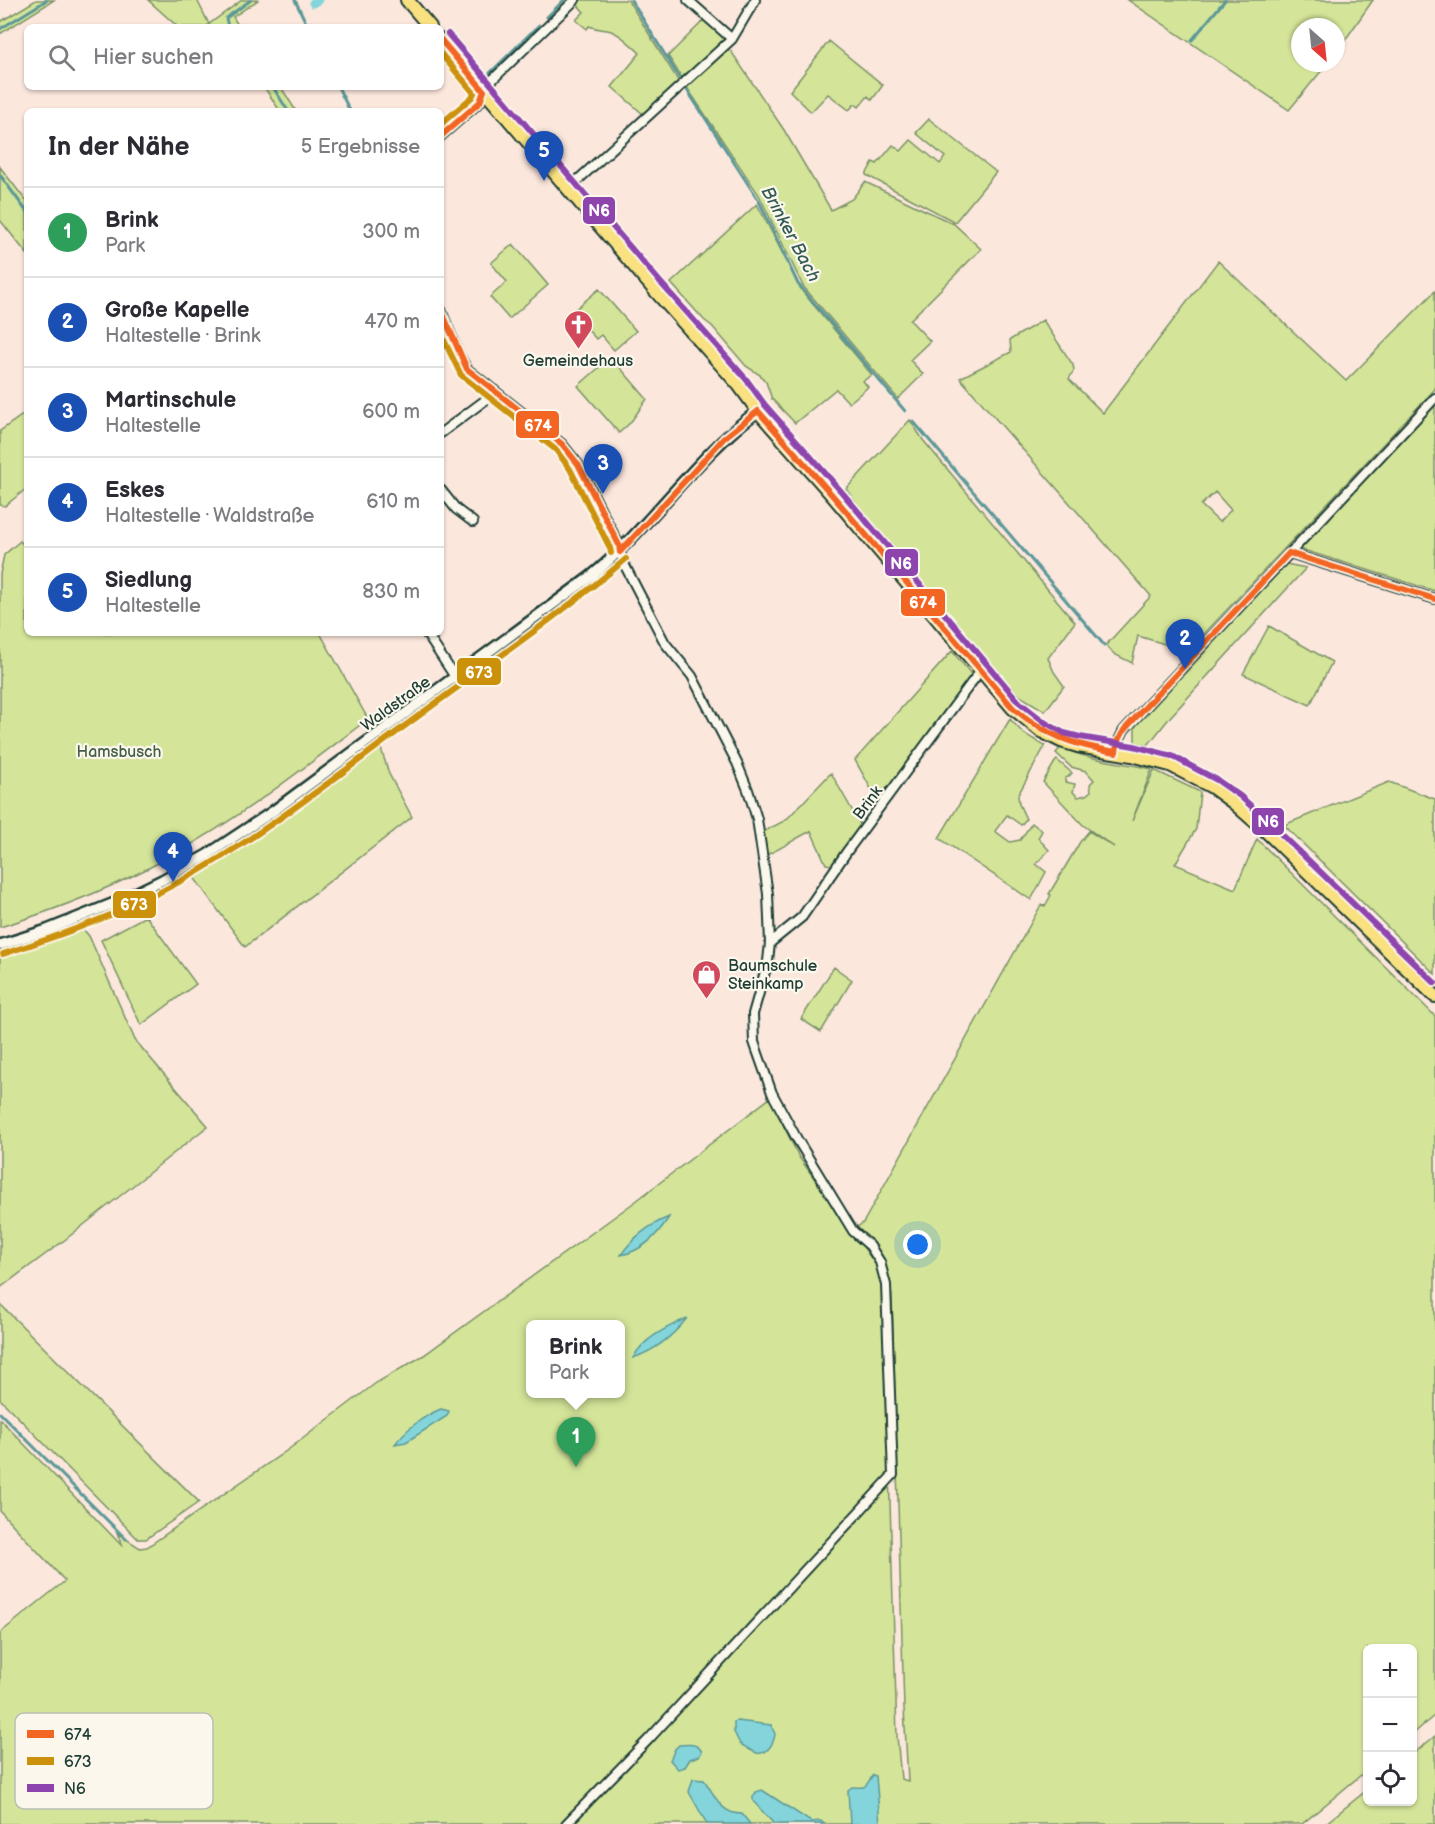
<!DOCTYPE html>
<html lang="de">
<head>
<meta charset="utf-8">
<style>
	:root { --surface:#fff; --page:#f7f7f7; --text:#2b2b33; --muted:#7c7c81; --line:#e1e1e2; --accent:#ea580c }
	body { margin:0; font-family:"Balsamiq Sans",sans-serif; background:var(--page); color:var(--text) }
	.controls { position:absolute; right:18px; bottom:18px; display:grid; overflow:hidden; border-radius:9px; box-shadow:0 2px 4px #0004 }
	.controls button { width:54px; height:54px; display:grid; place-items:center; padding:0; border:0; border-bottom:2px solid var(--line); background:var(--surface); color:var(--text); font:30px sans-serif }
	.compass { position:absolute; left:1291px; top:18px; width:54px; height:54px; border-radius:50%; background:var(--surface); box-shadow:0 2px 4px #0004; rotate:153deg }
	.you { position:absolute; left:918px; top:1245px; width:21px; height:21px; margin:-15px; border:4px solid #fff; border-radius:50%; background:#1a73e8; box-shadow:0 0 0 9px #1a73e833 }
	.badge { display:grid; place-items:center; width:39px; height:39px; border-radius:50%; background:var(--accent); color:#fff; font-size:20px; font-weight:700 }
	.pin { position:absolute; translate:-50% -50px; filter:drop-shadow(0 2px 3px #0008) }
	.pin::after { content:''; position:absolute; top:32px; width:21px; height:18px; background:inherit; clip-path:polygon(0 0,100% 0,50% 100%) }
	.popup { position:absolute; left:526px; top:1320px; width:99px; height:78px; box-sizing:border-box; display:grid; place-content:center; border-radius:9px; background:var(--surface); filter:drop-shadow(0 2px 4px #0005); font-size:20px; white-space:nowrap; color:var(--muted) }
	.popup b { font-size:22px; color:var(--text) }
	.popup::after { content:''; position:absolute; left:50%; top:100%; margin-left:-12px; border:12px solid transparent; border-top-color:var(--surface) }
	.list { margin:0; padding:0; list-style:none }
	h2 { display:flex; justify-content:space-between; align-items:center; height:78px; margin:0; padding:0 24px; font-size:26px }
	h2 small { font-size:20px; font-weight:400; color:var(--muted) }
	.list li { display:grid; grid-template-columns:39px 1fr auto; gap:18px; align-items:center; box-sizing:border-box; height:90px; padding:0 24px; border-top:2px solid var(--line) }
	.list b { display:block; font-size:22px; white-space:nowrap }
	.list p { margin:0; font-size:20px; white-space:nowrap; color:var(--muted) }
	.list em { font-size:20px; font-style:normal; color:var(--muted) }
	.icon { flex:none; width:33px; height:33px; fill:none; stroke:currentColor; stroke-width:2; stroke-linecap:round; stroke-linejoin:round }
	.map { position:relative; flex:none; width:1435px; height:1824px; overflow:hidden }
	.search { position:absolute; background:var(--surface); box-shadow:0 2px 4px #0004; left:24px; top:24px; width:420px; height:66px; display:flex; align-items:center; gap:15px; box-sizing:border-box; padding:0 21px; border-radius:9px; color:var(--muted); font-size:22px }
	.panel { position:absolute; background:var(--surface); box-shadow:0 2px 4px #0004; left:24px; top:108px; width:420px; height:528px; border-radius:9px }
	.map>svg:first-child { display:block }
</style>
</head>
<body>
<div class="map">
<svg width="1435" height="1824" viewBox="0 0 1435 1824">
	<rect width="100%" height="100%" fill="#fce7dd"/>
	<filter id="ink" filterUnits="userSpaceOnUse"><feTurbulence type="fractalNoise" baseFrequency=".0167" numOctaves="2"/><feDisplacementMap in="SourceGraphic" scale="12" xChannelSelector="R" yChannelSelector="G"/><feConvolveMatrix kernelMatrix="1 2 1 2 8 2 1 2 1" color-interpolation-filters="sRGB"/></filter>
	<g filter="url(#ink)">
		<path fill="#d4e599" stroke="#7a9166" stroke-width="1.5" fill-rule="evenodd" d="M36,0h18l-54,34v-12z
			M148,0h49l12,24 33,-24h16l-25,17 6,10h-27l-4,-2 -3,2h-27z
			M579,0h49l51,82 -36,32 -31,-27 28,-34c-9,-8 -21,-21 -33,-23 -7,-1 -11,-1 -18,-4l-2,3 -11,-9 8,-8 -8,-9z
			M1128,0h245l-37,53v-26h-36v36h28l-39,47z
			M705,19l22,19 -45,40 -14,-22z
			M829,41l54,44 -11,15 -4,-4 -9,11 -4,-3 -6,6 -21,-16 -17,18 -21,-21z
			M726,49l5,2 53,79 47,80 21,-11 13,-17 89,42 27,25 -71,71 20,21 -20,19 13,14 -25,25 -95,-113 -44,-91 -73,-109z
			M264,87h17l15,24h-16z
			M929,119l67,53 -41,50 -89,-47 7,-13 4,2 16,-19 8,6 10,-11 29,24 5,-7 -29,-24z
			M0,167l27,35v52l-27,-34z
			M757,204l45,87 70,84 -9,6 5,6 -19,16 -13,-14 -41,34 -23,-24 -6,-17 -6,-7 -14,-9 -34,-40 -8,-6 -33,-37z
			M513,244l35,41 -39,34 -19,-22 17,-15 -16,-19z
			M1218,261l128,120 89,-90v98l-247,262 -50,-15 -6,27 -18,-9 -8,-9 45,-49 -191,-218 51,-26 -1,-12 33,-20 30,45 1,5 -5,9 34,34zM1215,492l16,18 -12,12 -18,-17z
			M599,289l37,42 -22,19 -13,-15 -5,4 -24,-27z
			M611,357l36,42 -17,24 -11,10 -41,-47z
			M1435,406v185l-135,-42z
			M27,412v76l-22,18 -5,-1v-74z
			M910,420l13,20 152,182 -27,36 6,14 10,14 -19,25 -25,-15 -32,-35 -97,-112 -45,-60z
			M20,541l6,6h1v86h293l48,86c-63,48 -126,98 -195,136 -54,30 -114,54 -173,72v-353l4,-19z
			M1286,564l20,4 -135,148 -23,29 -13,-3v-15z
			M1269,626l63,36 -22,43 -67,-31z
			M952,651l20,24 -93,128 -24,-43z
			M1010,719l13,14 22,13 -27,49 1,9 7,15 -5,6 -14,-10 -12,16 15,11 10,-2 12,-17 10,8 -4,7 11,12 -13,14 10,8 -15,28 -92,-62z
			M379,742l10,32 23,43 -167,130 -55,-75 37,-21z
			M1061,747c28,14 61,15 91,22l-20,52 22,-51 46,22 -4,37 -21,35 60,25 22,-50 178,177v699l-22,19 -1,-86h-44l-1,122 -65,54h-1302v-191l65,-52 -65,-70v-92l123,128 -6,-14 23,15 7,-1 142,-98 87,-66 48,-28 212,-154 134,-103 29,59 72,101 12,11 14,467 4,43 7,2 -4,-73 -12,-411c-4,-36 -12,-43 -35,-70l6,-4 178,-318 4,1 6,-11 -2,-1 31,-52 9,-11 25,16 -31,-22 -40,-43 12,-20 2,-2 15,13 -4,4 -3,1v4l10,2 -2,8 5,5 8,-2 5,-4 -1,-7 4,-4 -8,-9 -15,-4 -15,-14zM531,1324h90v70h-90z
			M831,773l30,53 -29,39 -6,-1 -15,-33c-17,8 -28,17 -45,24l-3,-23 23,-12z
			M1389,782l46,17v175l-151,-149z
			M146,916l50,68 -55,41 -40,-85z
			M82,928l7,8 46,104 73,86 -142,113 -66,49v-333l42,-12z
			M834,967l18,13 -31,52 -20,-13z
			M0,1304l199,198 -53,37h-8l-138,-140z
			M1435,1736v88h-110l42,-34 1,12h44l1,-48z"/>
		<path fill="#84d5db" stroke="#5c9898" stroke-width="1.5" d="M669,1217c-11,18 -27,34 -48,38 12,-18 28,-30 48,-38z
			M687,1318c-14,18 -33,33 -54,40 10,-20 35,-31 54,-40z
			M441,1409l8,2 -2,5 -41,26 -11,2c10,-14 30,-29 46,-35z
			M737,1721l34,4 4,9c-1,8 -7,21 -18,19 -6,-1 -12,-7 -17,-9l-6,-12v-10z
			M679,1745c9,-1 19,-2 23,7l-3,4 -9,3 -5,8 -7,2 -8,-9 5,-11z
			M873,1775l3,1 4,48h-30l-2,-34 4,-3c17,1 11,1 21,-12z
			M693,1779l11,1c12,16 16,34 38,34l8,10h-43l-18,-32z
			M762,1790l49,32 10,-1 3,3h-50l-21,-23v-4l3,-5z"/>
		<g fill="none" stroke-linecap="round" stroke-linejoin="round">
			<path stroke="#5c9898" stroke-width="3" d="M295,0l13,27
				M631,0l49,79
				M547,17l17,-17
				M228,27l-2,-9 25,-18
				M0,29l47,-29
				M1192,40l33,-40
				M490,73l49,-48
				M273,87l15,24
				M338,87l12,24
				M687,90l72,111 39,83 107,127
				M451,113l16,-13
				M441,122l4,-4
				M0,175l27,37
				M913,421l191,224
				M0,1413l126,126"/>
			<path stroke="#84d5db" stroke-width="9" d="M313,3l5,-3"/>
			<defs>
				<path id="minor" d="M688,0l44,39
					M441,136l39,-34 8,-18 87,-84
					M568,189l164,-150 23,-39
					M441,310l18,44 8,15 95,75 16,20 41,81 4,17 42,81 27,33 45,87 11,27 9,29 11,75 2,49 -2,18 -15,53 1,28 18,51 25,46 56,92 17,15 10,16 6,23 7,190 -245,265 -82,84
					M441,433l43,-32 10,-11
					M441,490l15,19 17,13
					M1289,553l146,46
					M426,633l29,44
					M1116,752l1,-8 7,-14 311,-332
					M770,943l32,-26 46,-67 132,-179"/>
				<path id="tertiary" d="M0,945l47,-15 70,-28 45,-22 45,-25 65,-43 318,-235c61,-50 104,-119 168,-166"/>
				<path id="primary" d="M407,0l23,27
					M441,40l212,248 86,97 19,26 75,85 180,212 28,23 20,10 17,5 54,9 38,10 42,22 22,16 34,30 167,163"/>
			</defs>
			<use href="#minor" stroke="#1f3d34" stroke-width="12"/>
			<use href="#tertiary" stroke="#1f3d34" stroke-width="14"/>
			<use href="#primary" stroke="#1f3d34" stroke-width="16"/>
			<use href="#minor" stroke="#fbf7ec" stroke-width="8"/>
			<use href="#tertiary" stroke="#fbf7ec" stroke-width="9"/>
			<use href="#primary" stroke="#f9e181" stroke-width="12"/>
			<defs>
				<path id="bus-1" d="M441,40l43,51
					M441,136l39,-34 4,-11
					M441,310l26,59 95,75 16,20 41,81 1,7
					M758,411l75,85 180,212c34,28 60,37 103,44
					M620,552l104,-114 34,-27
					M1289,553l146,46
					M1116,752l1,-8 7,-14 165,-177"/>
				<path id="bus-2" d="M441,54l33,39 -2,4 -31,27
					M441,334l20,41 95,75 14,19 40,79 1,5
					M3,954c60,-19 120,-41 176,-72 84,-46 160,-108 238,-165 70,-52 142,-101 209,-158"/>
				<path id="bus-3" d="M448,34l212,248 86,97 19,26 75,85 179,212 27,21 18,10 16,4 54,9 38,10 45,24 23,16 34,31 161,156"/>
			</defs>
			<use href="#bus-1" stroke="#fbf7ec" stroke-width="10"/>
			<use href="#bus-2" stroke="#fbf7ec" stroke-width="10"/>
			<use href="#bus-3" stroke="#fbf7ec" stroke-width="10"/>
			<use href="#bus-1" stroke="#f26522" stroke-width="6"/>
			<use href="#bus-2" stroke="#cc910a" stroke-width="6"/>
			<use href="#bus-3" stroke="#8e44ad" stroke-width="6"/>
		</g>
	</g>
	<defs>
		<symbol id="church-pin" viewBox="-11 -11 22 30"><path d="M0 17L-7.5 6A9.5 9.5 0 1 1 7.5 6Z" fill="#d1495b" stroke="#fbf7ec"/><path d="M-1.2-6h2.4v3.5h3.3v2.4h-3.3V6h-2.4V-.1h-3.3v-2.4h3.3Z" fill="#fff"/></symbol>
		<symbol id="shop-pin" viewBox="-11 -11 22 30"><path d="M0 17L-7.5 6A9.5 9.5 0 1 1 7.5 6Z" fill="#d1495b" stroke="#fbf7ec"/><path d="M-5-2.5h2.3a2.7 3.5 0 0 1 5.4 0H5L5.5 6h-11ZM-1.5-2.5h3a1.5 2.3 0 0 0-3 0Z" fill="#fff"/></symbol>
	</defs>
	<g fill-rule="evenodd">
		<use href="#church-pin" x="562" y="308" width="33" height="45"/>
		<use href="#shop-pin" x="690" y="958" width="33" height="45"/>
	</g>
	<g text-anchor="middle" stroke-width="4.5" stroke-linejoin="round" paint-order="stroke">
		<g font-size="16" fill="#1f3d34" stroke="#fbf7ec">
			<text x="578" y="366">Gemeindehaus</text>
			<text x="728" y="971" text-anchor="start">Baumschule<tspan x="728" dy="18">Steinkamp</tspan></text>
		</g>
		<g font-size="16" fill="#1f3d34" stroke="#fbf7ec">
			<text transform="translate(395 703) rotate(-36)" y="6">Waldstraße</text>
			<text transform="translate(867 802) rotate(-53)" y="6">Brink</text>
		</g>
		<g font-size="16" fill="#435f48" stroke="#fbf7ec">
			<text x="119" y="757">Hamsbusch</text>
		</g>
		<g font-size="18" font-style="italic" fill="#335b55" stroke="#fbf7ec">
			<text transform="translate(791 234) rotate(62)" y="6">Brinker Bach</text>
		</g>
	</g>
	<rect x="15" y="1713" width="198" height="96" rx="9" fill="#fbf7ec" stroke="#b9bfb5" stroke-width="1.5"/>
	<rect x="27" y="1730" width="27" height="8" fill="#f26522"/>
	<rect x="27" y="1757" width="27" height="8" fill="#cc910a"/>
	<rect x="27" y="1784" width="27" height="8" fill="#8e44ad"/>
	<g font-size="16" fill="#1f3d34">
		<text x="64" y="1740">674</text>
		<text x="64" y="1767">673</text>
		<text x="64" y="1794">N6</text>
	</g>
	<g stroke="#fbf7ec" stroke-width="2">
		<rect x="582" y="196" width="34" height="29" rx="6" fill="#8e44ad"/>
		<rect x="515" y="410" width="45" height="29" rx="6" fill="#f26522"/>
		<rect x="884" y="548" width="35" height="29" rx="6" fill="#8e44ad"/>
		<rect x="900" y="588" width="46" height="29" rx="6" fill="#f26522"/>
		<rect x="456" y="657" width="46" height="29" rx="6" fill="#cc910a"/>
		<rect x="1251" y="807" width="34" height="29" rx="6" fill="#8e44ad"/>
		<rect x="112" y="890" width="45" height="29" rx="6" fill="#cc910a"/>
	</g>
	<g font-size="16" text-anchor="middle" font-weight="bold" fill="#fff">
		<text x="599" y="216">N6</text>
		<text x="538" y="431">674</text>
		<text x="901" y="569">N6</text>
		<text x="923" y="608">674</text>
		<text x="479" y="678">673</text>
		<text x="1268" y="827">N6</text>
		<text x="134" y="910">673</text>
	</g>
</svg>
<div class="controls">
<button>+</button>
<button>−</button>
<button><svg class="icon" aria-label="locate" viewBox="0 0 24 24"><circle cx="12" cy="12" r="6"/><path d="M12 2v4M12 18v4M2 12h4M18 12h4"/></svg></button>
</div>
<svg class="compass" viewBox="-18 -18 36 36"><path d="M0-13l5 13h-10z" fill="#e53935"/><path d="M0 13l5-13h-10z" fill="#7c7c81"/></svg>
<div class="you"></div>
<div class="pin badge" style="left:576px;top:1467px;background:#2e9e5b">1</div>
<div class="popup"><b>Brink</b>Park</div>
<div class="pin badge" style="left:1185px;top:669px;background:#1a4fb4">2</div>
<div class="pin badge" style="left:603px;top:494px;background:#1a4fb4">3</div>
<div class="pin badge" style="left:173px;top:882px;background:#1a4fb4">4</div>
<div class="pin badge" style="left:544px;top:181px;background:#1a4fb4">5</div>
<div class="search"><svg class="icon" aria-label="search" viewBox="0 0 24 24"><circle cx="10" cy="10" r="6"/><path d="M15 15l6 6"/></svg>Hier suchen</div>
<section class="panel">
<h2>In der Nähe<small>5 Ergebnisse</small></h2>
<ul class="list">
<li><span class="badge" style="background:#2e9e5b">1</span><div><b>Brink</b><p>Park</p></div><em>300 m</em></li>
<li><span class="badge" style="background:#1a4fb4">2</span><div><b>Große Kapelle</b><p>Haltestelle · Brink</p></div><em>470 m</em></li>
<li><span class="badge" style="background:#1a4fb4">3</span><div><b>Martinschule</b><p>Haltestelle</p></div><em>600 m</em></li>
<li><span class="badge" style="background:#1a4fb4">4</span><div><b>Eskes</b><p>Haltestelle · Waldstraße</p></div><em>610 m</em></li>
<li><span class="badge" style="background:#1a4fb4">5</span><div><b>Siedlung</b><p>Haltestelle</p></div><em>830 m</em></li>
</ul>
</section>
</div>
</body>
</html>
